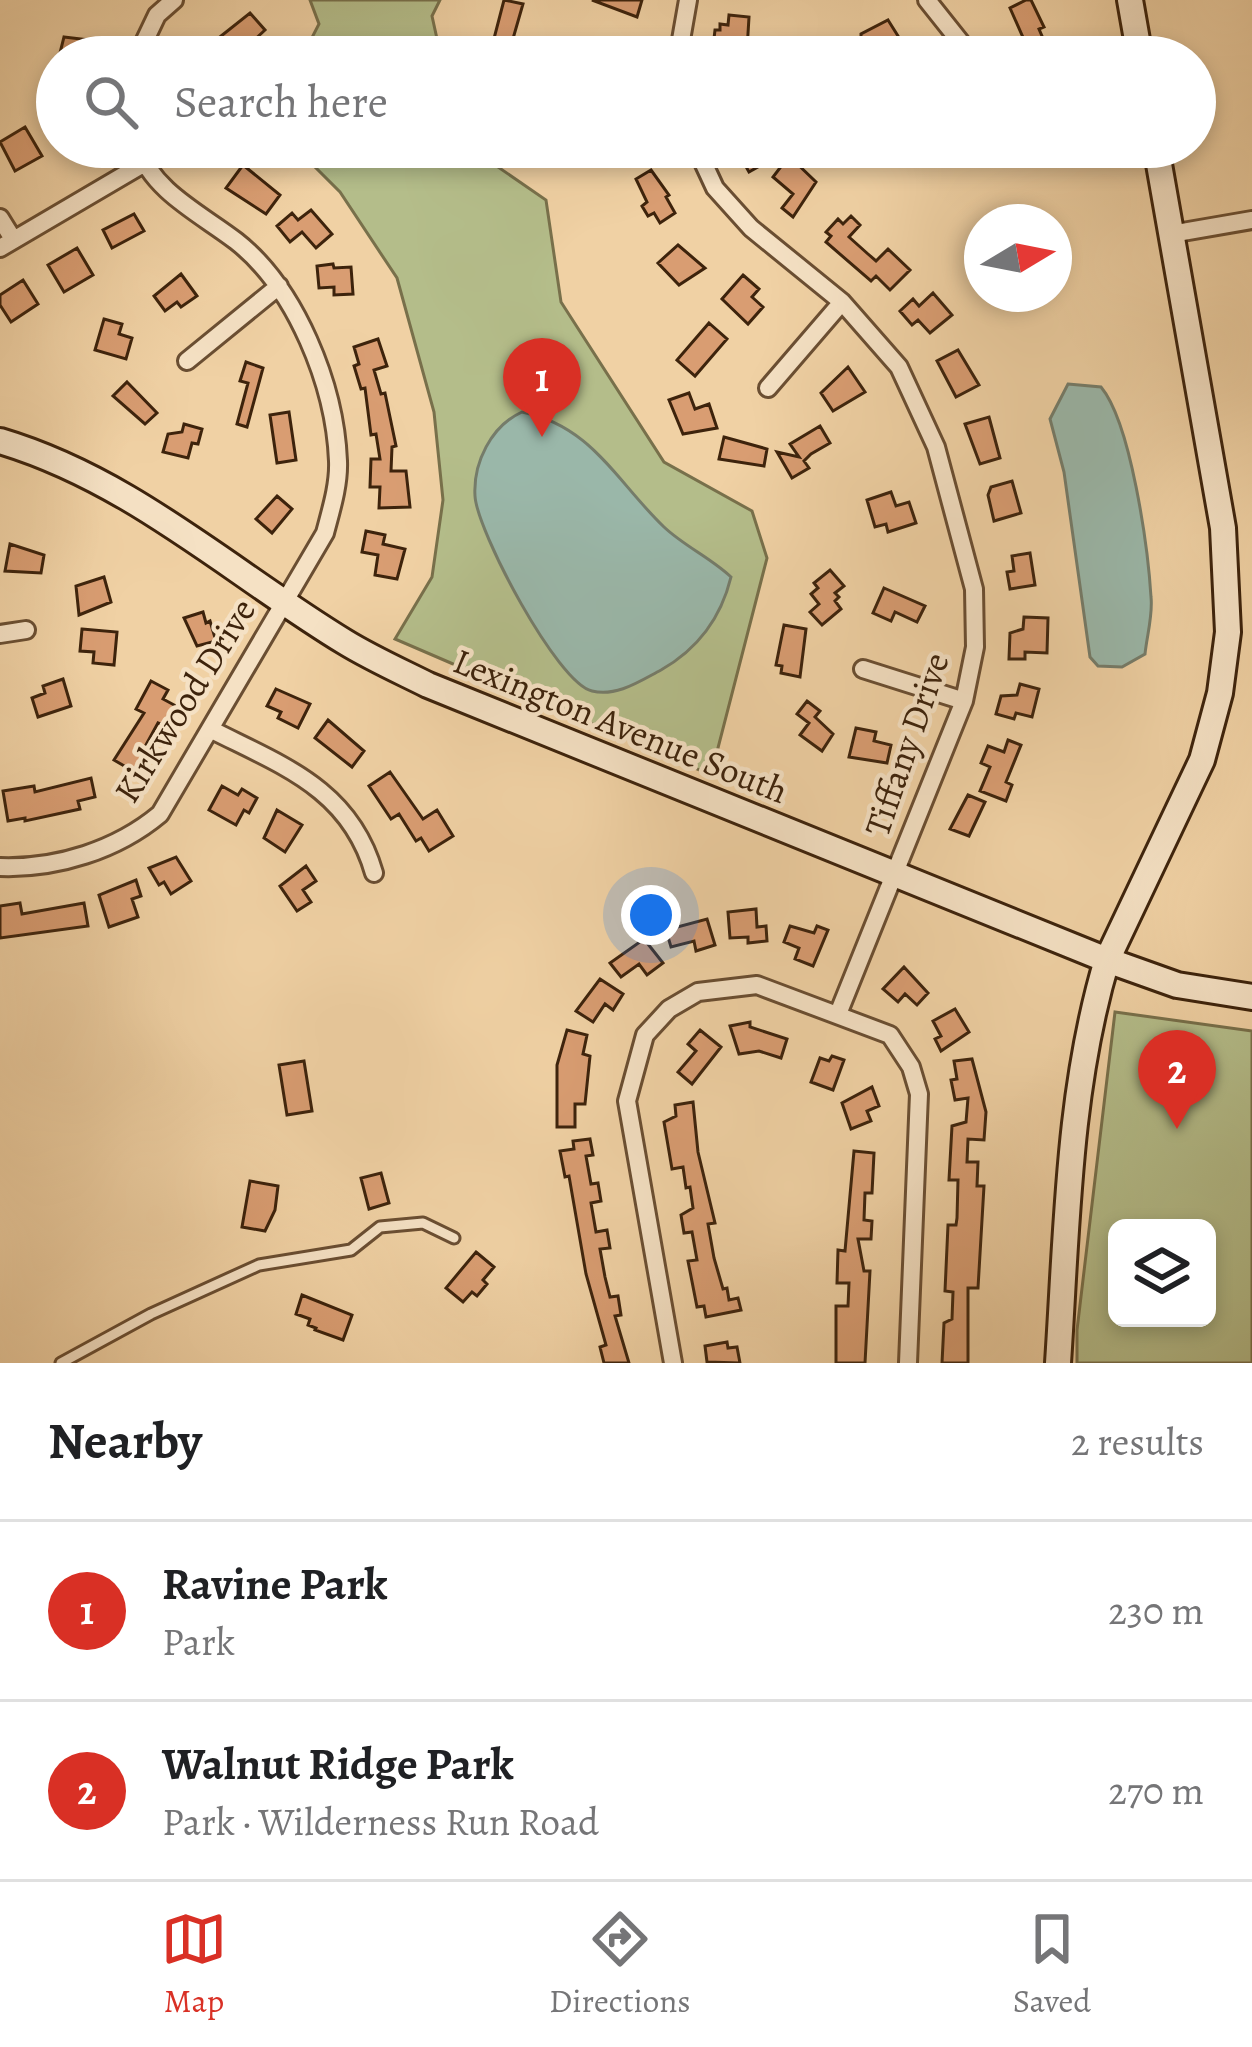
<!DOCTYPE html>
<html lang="en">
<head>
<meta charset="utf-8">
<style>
	:root { --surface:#fff; --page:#f6f6f6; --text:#202124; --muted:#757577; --line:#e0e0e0; --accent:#d93025 }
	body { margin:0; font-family:Alegreya,serif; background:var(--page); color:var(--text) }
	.controls { position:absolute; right:36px; bottom:36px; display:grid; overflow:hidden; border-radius:18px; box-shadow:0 6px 18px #0003 }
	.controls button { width:108px; height:108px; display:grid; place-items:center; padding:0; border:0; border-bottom:3px solid var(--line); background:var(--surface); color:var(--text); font:60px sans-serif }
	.compass { position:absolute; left:964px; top:204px; width:108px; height:108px; border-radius:50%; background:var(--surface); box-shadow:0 6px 18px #0003; rotate:80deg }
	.you { position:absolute; left:651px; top:915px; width:42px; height:42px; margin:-30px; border:9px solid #fff; border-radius:50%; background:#1a73e8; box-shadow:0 0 0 18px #1a73e833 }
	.badge { display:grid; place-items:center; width:78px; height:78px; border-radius:50%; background:var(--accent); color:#fff; font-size:39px; font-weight:700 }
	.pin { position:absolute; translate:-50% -99px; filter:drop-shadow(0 3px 6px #0008) }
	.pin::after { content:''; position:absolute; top:63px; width:42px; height:36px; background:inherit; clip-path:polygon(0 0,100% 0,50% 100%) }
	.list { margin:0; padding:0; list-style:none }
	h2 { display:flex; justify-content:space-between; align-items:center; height:156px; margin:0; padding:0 48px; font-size:51px }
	h2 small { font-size:39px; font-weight:400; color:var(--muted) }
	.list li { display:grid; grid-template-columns:78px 1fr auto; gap:36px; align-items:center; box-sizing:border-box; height:180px; padding:0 48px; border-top:3px solid var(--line) }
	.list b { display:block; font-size:45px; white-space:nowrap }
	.list p { margin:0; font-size:39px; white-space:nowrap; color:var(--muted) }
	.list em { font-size:39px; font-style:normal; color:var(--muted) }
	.icon { flex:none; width:66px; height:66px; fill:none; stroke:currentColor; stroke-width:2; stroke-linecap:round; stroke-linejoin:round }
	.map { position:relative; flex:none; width:1252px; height:1363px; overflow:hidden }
	.search { position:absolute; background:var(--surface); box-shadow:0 6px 18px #0003; left:36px; right:36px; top:36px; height:132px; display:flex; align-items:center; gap:30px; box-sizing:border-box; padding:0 42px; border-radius:66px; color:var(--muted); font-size:45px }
	.sheet { height:516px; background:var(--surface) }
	nav { display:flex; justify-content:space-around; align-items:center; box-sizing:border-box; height:168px; border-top:3px solid var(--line); background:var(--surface); font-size:33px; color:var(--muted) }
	nav a { display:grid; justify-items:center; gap:6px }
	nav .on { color:var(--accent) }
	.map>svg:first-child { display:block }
</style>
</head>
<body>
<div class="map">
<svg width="1252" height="1363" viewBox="0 0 1252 1363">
	<rect width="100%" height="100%" fill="#f0d1a4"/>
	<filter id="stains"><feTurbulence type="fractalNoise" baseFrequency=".00167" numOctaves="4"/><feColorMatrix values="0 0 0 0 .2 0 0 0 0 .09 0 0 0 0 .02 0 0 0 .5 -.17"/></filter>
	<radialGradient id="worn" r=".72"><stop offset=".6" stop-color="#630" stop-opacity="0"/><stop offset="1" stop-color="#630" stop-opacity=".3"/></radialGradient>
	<path fill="#b4bd8a" stroke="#78704b" stroke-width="3" fill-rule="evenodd" d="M310,0h130l-8,16 9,41h-139l17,-33z
		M295,147h174l77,53 15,102 103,160 88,49 15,47 -56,217 -316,-136 37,-62 11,-77 -9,-88 -37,-134 -57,-86z
		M1115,1012l137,19v332h-175v-33zM1207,1228v90h-90v-90z"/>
	<path fill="#9ab7a9" stroke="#757c6a" stroke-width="3" d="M1068,384l33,3c30,36 47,161 50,210 2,18 -4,38 -6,57l-23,13 -24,-1 -8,-9 -26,-185 -14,-53z
		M522,412c70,14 94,69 142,115 20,19 47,31 67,50 -10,41 -33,72 -70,93 -21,11 -44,27 -69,21 -35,-8 -115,-160 -117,-195 -2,-33 16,-70 47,-84z"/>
	<path fill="#d99d72" stroke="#3d230c" stroke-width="3" d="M504,0l19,4 -15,52 -17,-6z
		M592,0h50l-5,17z
		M1026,0h5l13,27 -5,2 6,14 -16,8 -19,-43z
		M250,13l15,17 -29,27h-14l-11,-13z
		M729,15l20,2 -2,33 -34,-3 2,-17h5v-6l8,1z
		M888,20l20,32 -9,5h-20l-6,-11 -6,4 -6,-11v-5z
		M64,37l34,4 -4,16h-35z
		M25,127l17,29 -27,15 -15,-29z
		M188,147h36l-21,18z
		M735,147h22l8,16 -16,9z
		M789,156l27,26 -23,35 -11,-9 11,-14 -20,-17z
		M243,165l37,30 -14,19 -40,-26z
		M651,170l18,25 -3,2 9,16 -15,10 -6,-10 -6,3 -6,-10 5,-4 -11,-23z
		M311,210l21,24 -16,14 -14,-16 -12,10 -13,-16 15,-13 6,7z
		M134,214l10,17 -32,17 -9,-18z
		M851,216l9,9 -11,12 19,17 8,7 12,-12 22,21 -20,20 -14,-14 -5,5 -45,-39 5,-6 -5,-4 12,-13 5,5z
		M678,245l27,23 -26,17 -21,-22z
		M77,248l16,27 -29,17 -16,-27z
		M333,264l1,4 17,-1 2,27 -19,1v-8l-15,1 -2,-22z
		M181,274l16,22 -16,11 -4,-5 -12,9 -11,-15z
		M743,275l16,14 -7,8 11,10 -15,17 -26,-25z
		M23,280l15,24 -27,18 -11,-17v-10z
		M933,293l19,22 -22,18 -12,-13 -6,5 -12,-14 13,-12 6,7z
		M104,319l18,5 -3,10 13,4 -6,21 -31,-9z
		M709,323l18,16 -32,37 -18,-16z
		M378,339l9,27 -13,4 7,24 4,-1 11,53 -4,1 -1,24h15l4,36 -31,1 1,-21h-10l1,-28h9l-4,-25 -5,1 -6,-47 -4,1 -7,-23 5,-2 -5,-17z
		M958,350l21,35 -23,12 -19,-36z
		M246,362l17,6 -16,59 -10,-3 11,-41 -8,-2z
		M848,367l17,25 -32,19 -12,-18z
		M127,382l30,31 -12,11 -32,-28z
		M689,393l6,16 14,-5 8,24 -34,6 -14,-34z
		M289,412l7,48 -19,3 -7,-48z
		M989,417l11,41 -20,6 -15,-40z
		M184,424l18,5 -4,15 -6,-1 -4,15 -25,-6 5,-18 14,-2z
		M820,426l10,17 -19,11 -7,7 5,7 -17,10 -15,-26 22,5 -9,-13z
		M724,437l43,12 -3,17 -45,-7z
		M1012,481l9,32 -27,8 -6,-26 3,-8z
		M891,492l5,14 13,-4 7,21 -28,9 -2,-8 -11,3 -8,-27z
		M277,496l15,13 -20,24 -16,-14z
		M366,531l19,4 -2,9 22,5 -8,30 -22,-4 3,-20 -16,-3z
		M10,544l34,11 -3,18 -36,-2z
		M1030,553l5,32 -25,4 -3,-17 7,-1 -2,-15z
		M830,570l14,16 -9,7 4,4 -4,4 6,8 -19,16 -12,-13 9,-8 -8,-10 7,-6 -4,-5z
		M104,577l7,25 -32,13 -3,-29z
		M884,588l41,18 -8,16 -22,-10 -4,9 -18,-8z
		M203,612l3,11 4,-2 6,20 -19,5 -13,-28z
		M1024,617l24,1 -1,35 -22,-1v7h-16l1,-26 13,-4z
		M784,625l22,4 -6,48 -19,-4 1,-7 -6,-1z
		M82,629l35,3 -3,33 -21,-2 1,-11 -14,-1z
		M63,679l8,27 -33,11 -6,-19 13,-5 -2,-7z
		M151,681l17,9 -5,9 13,7 -11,20 -7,-3 -16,29 6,3 -10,19 -24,-14 30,-47 -8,-4z
		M1020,684l19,5 -7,28 -16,-4 -2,6 -18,-5 5,-18 16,-1z
		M276,689l34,15 -12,24 -20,-10 3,-6 -14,-6z
		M807,701l13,10 -5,6 18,17 -11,17 -22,-16 9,-12 -12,-9z
		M328,720l36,31 -12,16 -37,-29z
		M856,728l20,4 -2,9 17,4 -4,18 -38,-6z
		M1008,740l13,5 -15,37 6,3 -6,16 -26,-10 10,-24 -9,-4 7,-17 16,6z
		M390,772l33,47 14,-9 16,26 -24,15 -8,-13 -5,3 -17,-27 -8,5 -22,-33z
		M91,778l4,19 -17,4 2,8 -55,12v-3l-17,3 -5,-30 31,-5 1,6z
		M222,786l16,9 4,-6 15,9 -8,15 -5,-3 -8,15 -27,-15z
		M968,795l17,7 -16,34 -19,-7z
		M277,810l25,15 -17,27 -21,-14z
		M176,857l15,24 -20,13 -7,-12 -5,3 -10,-17z
		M306,866l10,15 -13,9 8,12 -14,9 -17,-25z
		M136,880l5,16 -9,3 6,18 -29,10 -10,-32z
		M20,903l2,11 62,-11 4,23 -88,12v-32z
		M756,909l1,18 9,-1 1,15 -19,2v-6l-18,1 -2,-26z
		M707,919l8,26 -19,6 -2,-10 -23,6 -5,-17z
		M790,926l24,7 3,-7 11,4 -15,36 -18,-7 4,-11 -15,-6z
		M644,939l19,24 -16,12 -8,-11 -18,13 -11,-14z
		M904,967l24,26 -11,12 -12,-11 -7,8 -15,-13z
		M600,979l23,15 -10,16 -8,-6 -12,18 -17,-11z
		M955,1009l14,23 -28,19 -6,-12 6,-3 -8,-15z
		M750,1022v5l37,12 -6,19 -22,-7 -20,3 -9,-28z
		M567,1030l20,5 -4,19 7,2 -5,48h-10v23h-18v-62z
		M700,1030l21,17 -29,37 -14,-12 18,-21 -8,-7z
		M832,1056l12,4 -11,30 -22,-8 9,-24 9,3z
		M972,1059l14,53 -2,28 -16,-1 -1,23h11l-1,24h7l-6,102h-10v75h-26l2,-40 8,-4 1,-27 -8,-1 3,-66h8l1,-7 1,-38h-9l3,-54 14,-4 2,-24 -13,2 -4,-20 6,-1 -3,-18z
		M304,1061l8,50 -25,4 -8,-50z
		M872,1087l7,19 -12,5 4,10 -20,8 -9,-26z
		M693,1102l5,50 17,71 -7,1 6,34 9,31 4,-1 2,12 9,-2 3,12 -35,7 -2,-11 -7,1 -9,-46 9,-1 -5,-28 -8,1 -3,-18 12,-7 -3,-21 -4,1 -3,-21 -11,2 -8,-47 12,-6 -1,-11z
		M590,1139l3,16 -7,1 5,28 7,-1 3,18 -10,2 5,29 11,-2 3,18 -10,1 5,28 5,20 8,-1 3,19 -6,1 14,47h-25l-4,-16 6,-2 -20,-71 -17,-98 -4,1 -5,-26 14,-2 -1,-8z
		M854,1151l20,2 -2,40h-7l-1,27 8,1 -1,18h-13l6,32h6l-5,92h-29v-57h12l1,-23h-12l1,-33 7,1z
		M381,1173l8,30 -20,6 -8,-31z
		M250,1181l28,5 -3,24 -10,21 -23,-4z
		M476,1252l18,15 -11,13 4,4 -10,12 -5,-4 -9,10 -17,-14z
		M302,1295l50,20 -9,25 -28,-10 1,-2 -8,-3 2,-6 -14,-5z
		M727,1342l1,6 9,-1 3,16 -33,-1 -2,-16z"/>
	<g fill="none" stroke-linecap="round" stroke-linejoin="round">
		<defs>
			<path id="lane" d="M61,1363l90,-49 108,-49 92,-15 29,-23 43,-4 31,15"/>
			<path id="street" d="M927,0l43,54
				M137,57l20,-42 17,-15
				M678,57l10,-57
				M696,147l19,41 36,40 91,74 57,65 37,80 38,142 1,58 -11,54 -126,313
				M0,218l13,21
				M1171,234l81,-14
				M0,248l143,-84
				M187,361l92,-75
				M768,388l74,-86
				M0,634l26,-4
				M863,669l101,32
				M212,730c71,36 138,59 162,143
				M0,867c57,2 117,-17 160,-53l165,-281c6,-23 14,-48 13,-72 -3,-76 -42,-173 -102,-220 -35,-27 -84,-50 -98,-94
				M673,1363l-46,-262 18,-66 24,-26 29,-17 59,-7 133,50 21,32 8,27 -11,269"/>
			<path id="secondary" d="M1130,0l10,57
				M0,441c131,39 230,131 345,201 26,16 55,29 83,43l679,275 70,25 75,12
				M1058,1363c9,-135 10,-273 49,-403l95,-200 18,-67 8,-61 -5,-104 -67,-381"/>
		</defs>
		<use href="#lane" stroke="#6a4e32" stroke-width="15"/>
		<use href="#street" stroke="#6a4e32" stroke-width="22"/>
		<use href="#secondary" stroke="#3d230c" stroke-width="30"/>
		<use href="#lane" stroke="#f5e1c4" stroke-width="9"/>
		<use href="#street" stroke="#f5e1c4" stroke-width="16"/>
		<use href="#secondary" stroke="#f5e1c4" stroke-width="24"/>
	</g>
	<g text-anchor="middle" stroke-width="9" stroke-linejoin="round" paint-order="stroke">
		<g font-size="36" fill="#3d230c" stroke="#f5e1c4">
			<text transform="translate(184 700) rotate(-58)" y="13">Kirkwood Drive</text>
			<text transform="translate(621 725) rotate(22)" y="13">Lexington Avenue South</text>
			<text transform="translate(906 744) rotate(-71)" y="13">Tiffany Drive</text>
		</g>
	</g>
	<rect width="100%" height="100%" filter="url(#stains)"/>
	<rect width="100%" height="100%" fill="url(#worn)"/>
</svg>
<div class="controls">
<button><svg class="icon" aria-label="layers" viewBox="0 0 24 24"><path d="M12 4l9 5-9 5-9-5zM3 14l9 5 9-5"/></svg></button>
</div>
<svg class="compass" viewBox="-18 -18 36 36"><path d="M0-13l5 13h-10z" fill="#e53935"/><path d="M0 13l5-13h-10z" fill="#757577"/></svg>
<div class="you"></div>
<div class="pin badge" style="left:542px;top:437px">1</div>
<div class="pin badge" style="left:1177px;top:1129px">2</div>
<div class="search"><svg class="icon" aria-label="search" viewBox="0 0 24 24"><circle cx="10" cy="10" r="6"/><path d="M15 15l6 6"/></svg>Search here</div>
</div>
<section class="sheet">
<h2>Nearby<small>2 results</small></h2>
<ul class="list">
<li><span class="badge">1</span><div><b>Ravine Park</b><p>Park</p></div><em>230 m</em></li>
<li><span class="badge">2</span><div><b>Walnut Ridge Park</b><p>Park · Wilderness Run Road</p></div><em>270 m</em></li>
</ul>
</section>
<nav>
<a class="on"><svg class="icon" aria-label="map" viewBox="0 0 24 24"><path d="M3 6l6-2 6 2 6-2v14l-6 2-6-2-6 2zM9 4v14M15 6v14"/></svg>Map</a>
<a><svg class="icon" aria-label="directions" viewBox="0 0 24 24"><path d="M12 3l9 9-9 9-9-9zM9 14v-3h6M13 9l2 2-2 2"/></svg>Directions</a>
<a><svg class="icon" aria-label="saved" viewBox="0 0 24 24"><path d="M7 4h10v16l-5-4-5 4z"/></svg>Saved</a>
</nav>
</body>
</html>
